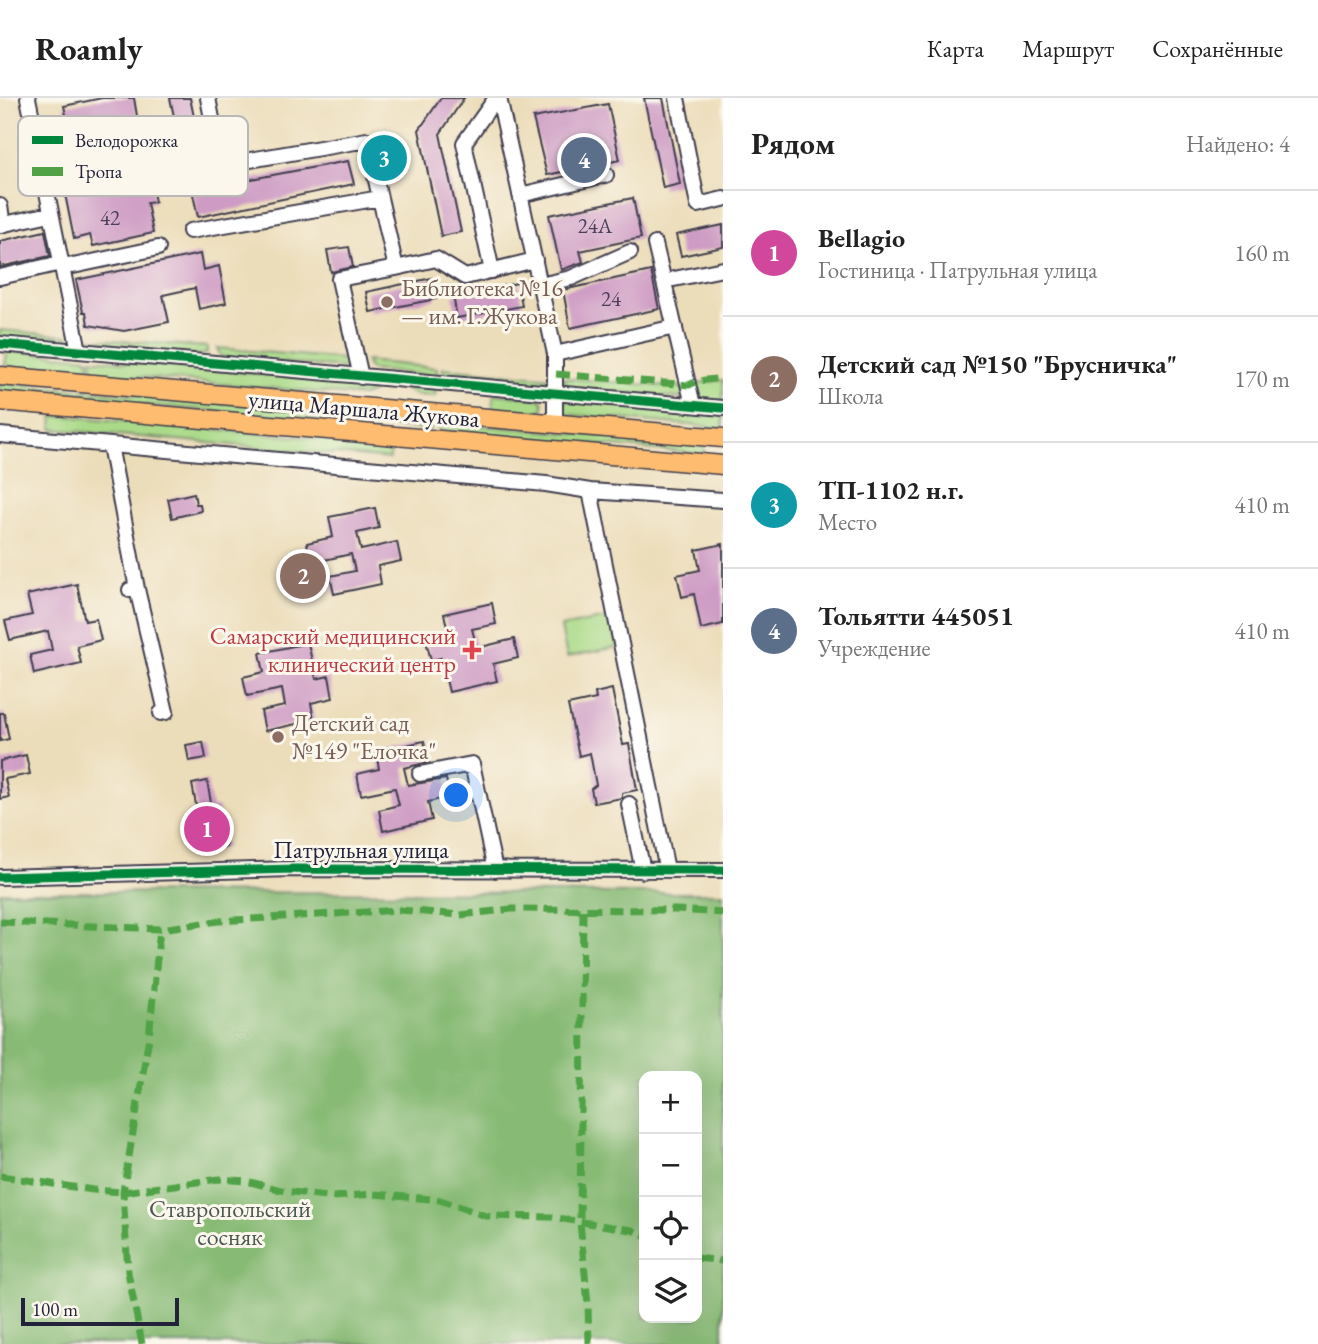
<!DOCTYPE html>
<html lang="ru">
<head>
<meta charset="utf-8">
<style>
	:root { --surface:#fff; --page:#f2f2f2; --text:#222; --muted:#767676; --line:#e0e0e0; --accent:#b45309 }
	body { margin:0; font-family:"EB Garamond",serif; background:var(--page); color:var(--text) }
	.controls { position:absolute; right:21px; bottom:21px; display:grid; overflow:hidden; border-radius:14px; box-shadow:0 7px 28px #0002 }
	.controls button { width:63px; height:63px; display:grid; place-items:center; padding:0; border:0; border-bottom:2px solid var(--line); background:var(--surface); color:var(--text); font:35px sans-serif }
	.scale { position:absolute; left:21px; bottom:18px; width:158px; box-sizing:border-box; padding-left:7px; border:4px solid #22223b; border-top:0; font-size:19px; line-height:24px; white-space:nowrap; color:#22223b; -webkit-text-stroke:5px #fbf7ec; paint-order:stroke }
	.you { position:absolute; left:457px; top:698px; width:24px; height:24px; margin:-18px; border:5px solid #fff; border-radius:50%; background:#1a73e8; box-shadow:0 0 0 10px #1a73e833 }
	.badge { display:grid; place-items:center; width:46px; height:46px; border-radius:50%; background:var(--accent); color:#fff; font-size:23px; font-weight:700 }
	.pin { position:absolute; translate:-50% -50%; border:4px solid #fff; box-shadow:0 2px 7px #0006 }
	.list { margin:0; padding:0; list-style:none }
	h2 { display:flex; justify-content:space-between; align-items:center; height:91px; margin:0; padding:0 28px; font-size:30px }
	h2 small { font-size:23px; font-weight:400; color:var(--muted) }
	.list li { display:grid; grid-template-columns:46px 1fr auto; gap:21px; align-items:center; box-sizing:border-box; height:126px; padding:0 28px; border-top:2px solid var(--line) }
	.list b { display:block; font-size:26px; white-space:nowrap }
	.list p { margin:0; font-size:23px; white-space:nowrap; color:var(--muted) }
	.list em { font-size:23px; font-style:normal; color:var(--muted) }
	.icon { flex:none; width:38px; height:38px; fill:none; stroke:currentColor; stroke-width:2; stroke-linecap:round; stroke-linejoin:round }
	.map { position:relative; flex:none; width:723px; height:1246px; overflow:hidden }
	header { display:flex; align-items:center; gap:42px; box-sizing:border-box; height:98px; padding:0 35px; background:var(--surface); border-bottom:2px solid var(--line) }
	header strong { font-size:33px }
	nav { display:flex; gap:38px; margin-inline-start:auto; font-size:24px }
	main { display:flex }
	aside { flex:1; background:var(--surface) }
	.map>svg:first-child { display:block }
</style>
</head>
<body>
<header>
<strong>Roamly</strong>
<nav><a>Карта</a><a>Маршрут</a><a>Сохранённые</a></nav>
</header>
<main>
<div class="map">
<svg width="723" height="1246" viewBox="0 0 723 1246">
	<rect width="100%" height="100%" fill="#fbf7ec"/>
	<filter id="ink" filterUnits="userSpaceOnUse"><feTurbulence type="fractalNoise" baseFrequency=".0143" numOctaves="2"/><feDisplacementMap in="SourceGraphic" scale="14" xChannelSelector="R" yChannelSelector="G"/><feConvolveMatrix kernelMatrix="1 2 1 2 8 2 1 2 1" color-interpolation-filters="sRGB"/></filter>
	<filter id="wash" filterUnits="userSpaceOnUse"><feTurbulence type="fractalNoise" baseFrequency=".00686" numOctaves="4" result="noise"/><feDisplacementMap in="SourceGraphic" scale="28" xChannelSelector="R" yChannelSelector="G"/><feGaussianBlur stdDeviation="1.57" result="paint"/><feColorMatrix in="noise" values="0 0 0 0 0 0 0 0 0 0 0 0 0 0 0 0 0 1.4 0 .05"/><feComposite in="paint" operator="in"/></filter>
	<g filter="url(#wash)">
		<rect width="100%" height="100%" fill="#ecddba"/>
		<path fill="#aada88" stroke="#667e62" stroke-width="2" d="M0,232l68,6 -5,7 -63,-5z
			M83,240l124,9v6l-7,2 -112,-10z
			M217,250l137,12 -9,8 -124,-11z
			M7,253l81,7 3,15 -86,-7z
			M91,261l283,25 -1,8 -10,4 -269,-23z
			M366,263l71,7v8l-65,-6 -4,-3z
			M443,270l110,10 -4,6 -5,1 -101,-9z
			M563,280l123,10 -1,8 -6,2 -111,-11z
			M723,282v22l-25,-3 -6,-15z
			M0,285l432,38 -1,9 -431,-38z
			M403,288l33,3 -1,7 -20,-1 -12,-7z
			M494,296l44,4 5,4v6l-4,4 -46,-4z
			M561,302l162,14v14l-160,-14 -2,-1z
			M64,318l327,29 -1,14 -338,-30 1,-12z
			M439,324l264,23 2,6 -3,3 -264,-24z
			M612,519l6,30 -51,10 -6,-30z"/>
		<path fill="#87ba74" stroke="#546e58" stroke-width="2" fill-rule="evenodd" d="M0,794l723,1v451h-723zM644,978h53v242h-53z"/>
		<g id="blocks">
			<path fill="#ce9bc4" d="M102,0h32l4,24 -67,14 -7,-30z
				M170,0h20l4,19 -19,4z
				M441,0h23l-24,36 21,98 -20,4 -22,-106z
				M644,0h19l17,86 -17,4z
				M608,6l12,56 -73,15 -14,-57z
				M388,50l4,18 -9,2 -4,-18z
				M348,63l6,23 -156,33 -6,-27z
				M90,70l4,21 56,-12 5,25 -8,1 6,30 -60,13 -3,-11 -16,4 -13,-65z
				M633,100l8,40 -61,13 3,11 -22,8 -12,-55z
				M723,127v22l-42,9 -5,-21z
				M45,133l5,25 -50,11v-26z
				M349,149l4,20 -22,5 -4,-22z
				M200,156l3,16 16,-4 7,37 -27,6 -4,-21 -32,7 6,27 -45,9 -36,-6 -2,-13h-3l-7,-32z
				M651,173l8,38 -89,19 -7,-38z
				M432,180l4,21 -66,13 -4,-20z
				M518,185l4,23 -65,12 -4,-23z
				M194,395l2,11h4l1,7 -29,7 -4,-19z
				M375,410l4,20 -22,5 4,17 36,-8 4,19 -23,5 3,18 -47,10 -4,-18 25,-5 -4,-17 -40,9 -4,-20 26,-6 -4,-20z
				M723,446v80l-22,5 -7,-35 -12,3 -5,-22 23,-5 -4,-20z
				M77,486l8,37 11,-2 5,21 -24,6 4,17 -47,11 -4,-19 22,-5 -4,-19 -38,9 -5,-19 27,-6 -5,-20z
				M492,505l4,21 -24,5 5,19 37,-9 4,19 -25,6 4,17 -48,11 -8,-34 -10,2 -6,-23 23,-6 -4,-17z
				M308,545l8,36 13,-3 4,22 -22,5 3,17 -49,11 -4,-20 24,-5 -3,-17 -35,7 -4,-19 21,-5 -4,-19z
				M612,591l11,56 6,-1 8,46 -15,3v5l-28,5 -3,-14 5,-4 -6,-32 -11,3 -11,-51 28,-6 -1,-6z
				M0,615h4l5,26 -9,2z
				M424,643l5,21 -25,6 4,17 38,-6 4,18 -22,5 4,18 -49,11 -4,-21 20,-5 -4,-17 -34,7 -4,-21 22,-5 -3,-17z
				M203,644l3,16 -17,3 -3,-16z
				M26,657l4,19 -25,5 4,18 -9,2v-38z
				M207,683l5,27 6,-1 8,40 -29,6 -8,-41 8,-2 -5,-26z"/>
		</g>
	</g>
	<g filter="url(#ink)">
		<use href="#blocks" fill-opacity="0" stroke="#403e4e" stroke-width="2"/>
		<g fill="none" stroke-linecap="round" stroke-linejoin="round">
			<defs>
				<path id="minor" d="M28,0l51,253
					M499,0l56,256v70
					M677,0l21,107 25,-6
					M41,70l101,-21
					M520,97l86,-20
					M0,108l3,19
					M0,127l50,-11
					M190,133l190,-33 -13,-58 -146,25 -13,-67
					M655,146l38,161
					M396,170l40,-9 29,18 70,-17
					M492,173l-28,-128 32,-45
					M0,179l61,-14 12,3 85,-18
					M674,181l49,-10
					M540,187l31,-7 59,-26
					M0,246l723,64
					M555,256l120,-27
					M361,279l-22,-98 57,-11 -16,-70
					M0,337l546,49 44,7 133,9
					M110,347l27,144 -7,1
					M590,393l77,379
					M137,491l29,123 -5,1
					M420,676l52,-10 23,106
					M629,706l14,67
					M0,779l295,-8 428,1"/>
				<path id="major" d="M0,278l723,62
					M0,303l723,64"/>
			</defs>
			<use href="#minor" stroke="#403e4e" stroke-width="18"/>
			<use href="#major" stroke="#403e4e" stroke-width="21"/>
			<use href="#minor" stroke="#fff" stroke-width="14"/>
			<use href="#major" stroke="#fdbc6f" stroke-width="18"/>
			<path stroke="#50a245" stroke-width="7" stroke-dasharray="14 7" stroke-linecap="butt" d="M556,276l133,11 8,-4 26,-3
				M583,812l-3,312 8,82 1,40
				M0,824l160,7 58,-8 182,-11 60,5 52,-6 164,1 47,3
				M0,1078l93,14 30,2 96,-13 27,2 39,10 49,6 40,-3 66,6 46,16 65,1 81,13 12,5
				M697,1160l26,3
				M142,1246l-14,-72 -5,-80 26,-155 11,-108"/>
			<defs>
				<path id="cycleway" d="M0,246l723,64
					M0,779l295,-8 428,1"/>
			</defs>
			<use href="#cycleway" stroke="#fbf7ec" stroke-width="13"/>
			<use href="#cycleway" stroke="#00873e" stroke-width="9"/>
		</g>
	</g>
	<g fill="#8d6e63" stroke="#fbf7ec" stroke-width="2.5">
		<circle cx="387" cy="204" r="7"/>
		<circle cx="278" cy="639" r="7"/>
	</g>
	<path fill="#e0444e" stroke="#fbf7ec" stroke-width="2.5" d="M468.5 541.5h7v7h7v7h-7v7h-7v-7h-7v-7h7z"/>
	<g text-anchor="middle" stroke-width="6" stroke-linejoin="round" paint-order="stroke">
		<g font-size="21" fill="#4d405d">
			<text x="110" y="127">42</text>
			<text x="595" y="135">24А</text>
			<text x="611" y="208">24</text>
		</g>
		<g font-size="24" fill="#785e54" stroke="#fbf7ec" text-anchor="start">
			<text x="401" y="198">Библиотека №16<tspan x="401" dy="28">— им. Г.Жукова</tspan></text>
			<text x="292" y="633">Детский сад<tspan x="292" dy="28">№149 "Елочка"</tspan></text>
		</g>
		<g font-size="24" fill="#22223b" stroke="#fbf7ec">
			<text transform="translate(364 311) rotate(5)" y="8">улица Маршала Жукова</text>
			<text x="361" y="760">Патрульная улица</text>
		</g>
		<g font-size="24" fill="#be3a42" stroke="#fbf7ec" text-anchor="end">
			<text x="456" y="546">Самарский медицинский<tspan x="456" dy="28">клинический центр</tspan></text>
		</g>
		<g font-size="24" fill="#4b5952" stroke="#fbf7ec">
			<text x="230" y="1119">Ставропольский<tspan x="230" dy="28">сосняк</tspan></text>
		</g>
	</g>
	<rect x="18" y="18" width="230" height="80" rx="10" fill="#fbf7ec" stroke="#bab7b7" stroke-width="2"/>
	<rect x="32" y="38" width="31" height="8" fill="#00873e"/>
	<rect x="32" y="69" width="31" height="9" fill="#50a245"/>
	<g font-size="19" fill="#22223b">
		<text x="75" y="49">Велодорожка</text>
		<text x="75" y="80">Тропа</text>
	</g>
</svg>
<div class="controls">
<button>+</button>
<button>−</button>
<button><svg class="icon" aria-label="locate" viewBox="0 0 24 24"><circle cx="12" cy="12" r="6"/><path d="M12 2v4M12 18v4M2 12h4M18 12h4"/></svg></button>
<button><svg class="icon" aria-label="layers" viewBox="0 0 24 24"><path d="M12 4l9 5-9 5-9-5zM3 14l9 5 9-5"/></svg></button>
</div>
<div class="scale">100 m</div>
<div class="you"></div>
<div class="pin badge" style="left:207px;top:731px;background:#d1479c">1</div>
<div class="pin badge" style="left:303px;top:478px;background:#8d6e63">2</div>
<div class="pin badge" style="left:384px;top:60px;background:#0f9aa8">3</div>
<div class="pin badge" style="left:584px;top:62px;background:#5c6f8a">4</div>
</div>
<aside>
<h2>Рядом<small>Найдено: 4</small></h2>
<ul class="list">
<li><span class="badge" style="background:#d1479c">1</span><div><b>Bellagio</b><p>Гостиница · Патрульная улица</p></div><em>160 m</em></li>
<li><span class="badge" style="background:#8d6e63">2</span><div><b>Детский сад №150 &quot;Брусничка&quot;</b><p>Школа</p></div><em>170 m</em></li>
<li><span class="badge" style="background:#0f9aa8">3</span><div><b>ТП-1102 н.г.</b><p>Место</p></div><em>410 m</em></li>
<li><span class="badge" style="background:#5c6f8a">4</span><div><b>Тольятти 445051</b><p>Учреждение</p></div><em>410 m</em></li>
</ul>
</aside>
</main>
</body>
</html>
